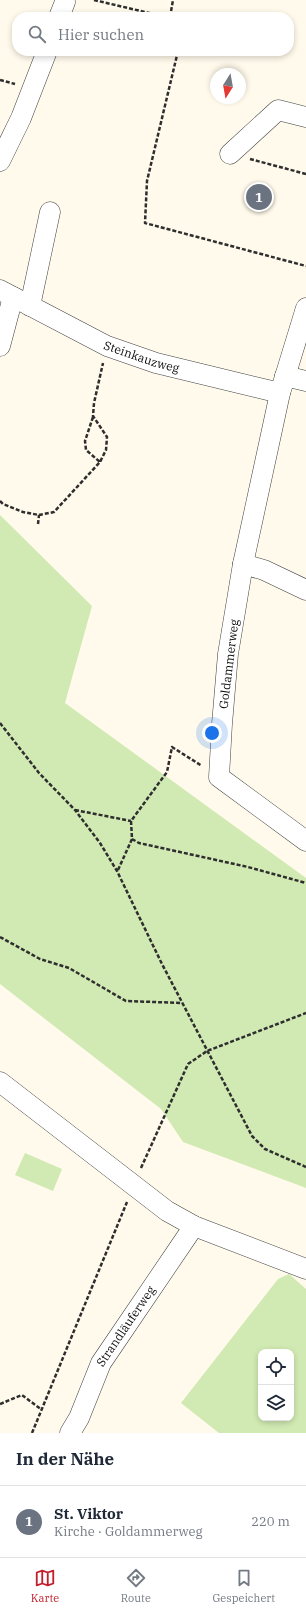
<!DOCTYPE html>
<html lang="de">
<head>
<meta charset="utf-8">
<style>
	:root { --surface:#fff; --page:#f6f6f7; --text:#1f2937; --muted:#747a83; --line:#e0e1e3; --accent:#c11f2b }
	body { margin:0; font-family:"IBM Plex Serif",serif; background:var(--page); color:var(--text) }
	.controls { position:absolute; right:12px; bottom:12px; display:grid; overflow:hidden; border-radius:8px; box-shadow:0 2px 6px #0003 }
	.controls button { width:36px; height:36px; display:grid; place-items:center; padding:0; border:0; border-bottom:1px solid var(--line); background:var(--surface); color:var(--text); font:20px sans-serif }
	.compass { position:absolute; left:210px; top:68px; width:36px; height:36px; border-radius:50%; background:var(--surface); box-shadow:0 2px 6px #0003; rotate:191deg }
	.you { position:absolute; left:212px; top:733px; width:14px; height:14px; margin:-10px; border:3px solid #fff; border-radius:50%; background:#1a73e8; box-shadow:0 0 0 6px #1a73e833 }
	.badge { display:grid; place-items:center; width:26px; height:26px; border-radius:50%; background:var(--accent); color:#fff; font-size:13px; font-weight:700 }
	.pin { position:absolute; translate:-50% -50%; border:2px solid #fff; box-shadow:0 1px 4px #0006 }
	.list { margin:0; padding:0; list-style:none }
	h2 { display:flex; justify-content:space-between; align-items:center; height:52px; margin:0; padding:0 16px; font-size:17px }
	h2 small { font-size:13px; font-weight:400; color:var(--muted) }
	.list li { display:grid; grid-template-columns:26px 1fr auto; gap:12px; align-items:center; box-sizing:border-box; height:72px; padding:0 16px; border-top:1px solid var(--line) }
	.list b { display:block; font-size:15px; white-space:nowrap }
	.list p { margin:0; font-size:13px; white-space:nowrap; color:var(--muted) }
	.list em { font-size:13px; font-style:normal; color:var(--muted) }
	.icon { flex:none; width:22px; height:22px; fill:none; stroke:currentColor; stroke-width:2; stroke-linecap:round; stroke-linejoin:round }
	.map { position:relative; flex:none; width:306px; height:1433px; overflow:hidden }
	.search { position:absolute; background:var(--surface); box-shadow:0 2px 6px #0003; left:12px; right:12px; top:12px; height:44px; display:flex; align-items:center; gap:10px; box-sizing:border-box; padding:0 14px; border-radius:16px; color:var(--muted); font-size:15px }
	.sheet { height:124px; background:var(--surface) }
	nav { display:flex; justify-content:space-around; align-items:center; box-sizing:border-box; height:56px; border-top:1px solid var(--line); background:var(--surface); font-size:11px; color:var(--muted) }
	nav a { display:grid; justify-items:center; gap:2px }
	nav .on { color:var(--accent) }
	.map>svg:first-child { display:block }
</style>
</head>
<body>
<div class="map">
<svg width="306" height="1433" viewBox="0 0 306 1433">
	<rect width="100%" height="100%" fill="#fffaeb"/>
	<path fill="#d1eab3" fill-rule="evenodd" d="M0,515l92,91 -27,97 241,175v310l-123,-46 -22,-33 -161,-125z
		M25,1153l37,16 -9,22 -38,-16z
		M289,1274l17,15v144h-87l-38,-30 97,-124zM261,1352h30v66h-30z"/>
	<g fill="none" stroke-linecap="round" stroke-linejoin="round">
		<defs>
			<g id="minor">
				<path d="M59,17l6,-15"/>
				<path d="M230,154l48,-44 28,7"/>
				<path d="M0,161l21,-43 26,-67"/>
				<path id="s1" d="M0,290l107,56 49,17 124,30"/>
				<path d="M30,306l20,-94"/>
				<path d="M306,308l-26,85 -37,171 -15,90 -6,70 -3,53 87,64"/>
				<path d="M0,346l13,-49"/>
				<path d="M285,376l21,5"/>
				<path d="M243,564l21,6 42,20"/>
				<path d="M0,1082l167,129 27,15 112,43"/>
				<path id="s2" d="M70,1433l9,-15 22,-55 93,-137"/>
			</g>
		</defs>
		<use href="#minor" stroke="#3f3f3f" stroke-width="21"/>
		<path stroke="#2e2e2e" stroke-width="2.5" stroke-dasharray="4 2" stroke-linecap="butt" d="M94,0l72,17
			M170,17l3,-17
			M178,51l-31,130 -2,42 161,43
			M0,80l15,4
			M250,159l56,15
			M93,417l-8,24 1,9 14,12
			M0,501l3,3 20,8 16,3 15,-3 46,-50 6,-12 1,-13 -14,-21 1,-13 9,-40
			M38,524l1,-9
			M0,723l39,50 36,37 25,33 17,28 45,93 90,172 13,13 41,18
			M75,810l56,11
			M132,839l7,4 109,24 58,16
			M118,870l14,-31 -1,-18 36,-49 5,-25 30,19
			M0,937l40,22 29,9 57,33 56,2
			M141,1168l47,-104 19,-13 99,-38
			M0,1404l22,-9 20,15
			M32,1433l95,-231"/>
		<use href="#minor" stroke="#fff" stroke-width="20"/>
	</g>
	<g text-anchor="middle" stroke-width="4" stroke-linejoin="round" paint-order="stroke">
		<g font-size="12" fill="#0c0c0c" stroke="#fff">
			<text dy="4" stroke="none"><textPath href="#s1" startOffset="157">Steinkauzweg</textPath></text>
			<text transform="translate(229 664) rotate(-83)" y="4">Goldammerweg</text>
			<text dy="4" stroke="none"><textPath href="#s2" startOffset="121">Strandläuferweg</textPath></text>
		</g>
	</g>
</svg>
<div class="controls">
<button><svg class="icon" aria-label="locate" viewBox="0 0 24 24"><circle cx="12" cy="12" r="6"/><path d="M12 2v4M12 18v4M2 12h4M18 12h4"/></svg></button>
<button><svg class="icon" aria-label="layers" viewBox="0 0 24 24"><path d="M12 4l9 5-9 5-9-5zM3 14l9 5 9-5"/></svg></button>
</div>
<svg class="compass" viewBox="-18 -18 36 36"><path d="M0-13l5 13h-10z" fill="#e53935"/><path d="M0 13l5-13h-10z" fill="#747a83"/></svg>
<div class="you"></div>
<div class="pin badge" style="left:259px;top:197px;background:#6b7280">1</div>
<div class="search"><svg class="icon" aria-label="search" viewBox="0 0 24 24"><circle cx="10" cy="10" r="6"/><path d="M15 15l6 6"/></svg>Hier suchen</div>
</div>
<section class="sheet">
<h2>In der Nähe<small></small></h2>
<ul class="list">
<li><span class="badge" style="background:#6b7280">1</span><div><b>St. Viktor</b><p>Kirche · Goldammerweg</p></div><em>220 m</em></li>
</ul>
</section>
<nav>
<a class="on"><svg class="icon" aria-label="map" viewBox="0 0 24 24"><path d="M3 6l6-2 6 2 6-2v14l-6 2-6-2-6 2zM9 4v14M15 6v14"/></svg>Karte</a>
<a><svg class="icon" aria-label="directions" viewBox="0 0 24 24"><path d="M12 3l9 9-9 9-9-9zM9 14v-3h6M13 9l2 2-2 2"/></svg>Route</a>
<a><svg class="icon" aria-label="saved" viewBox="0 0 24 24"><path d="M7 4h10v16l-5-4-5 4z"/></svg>Gespeichert</a>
</nav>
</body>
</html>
